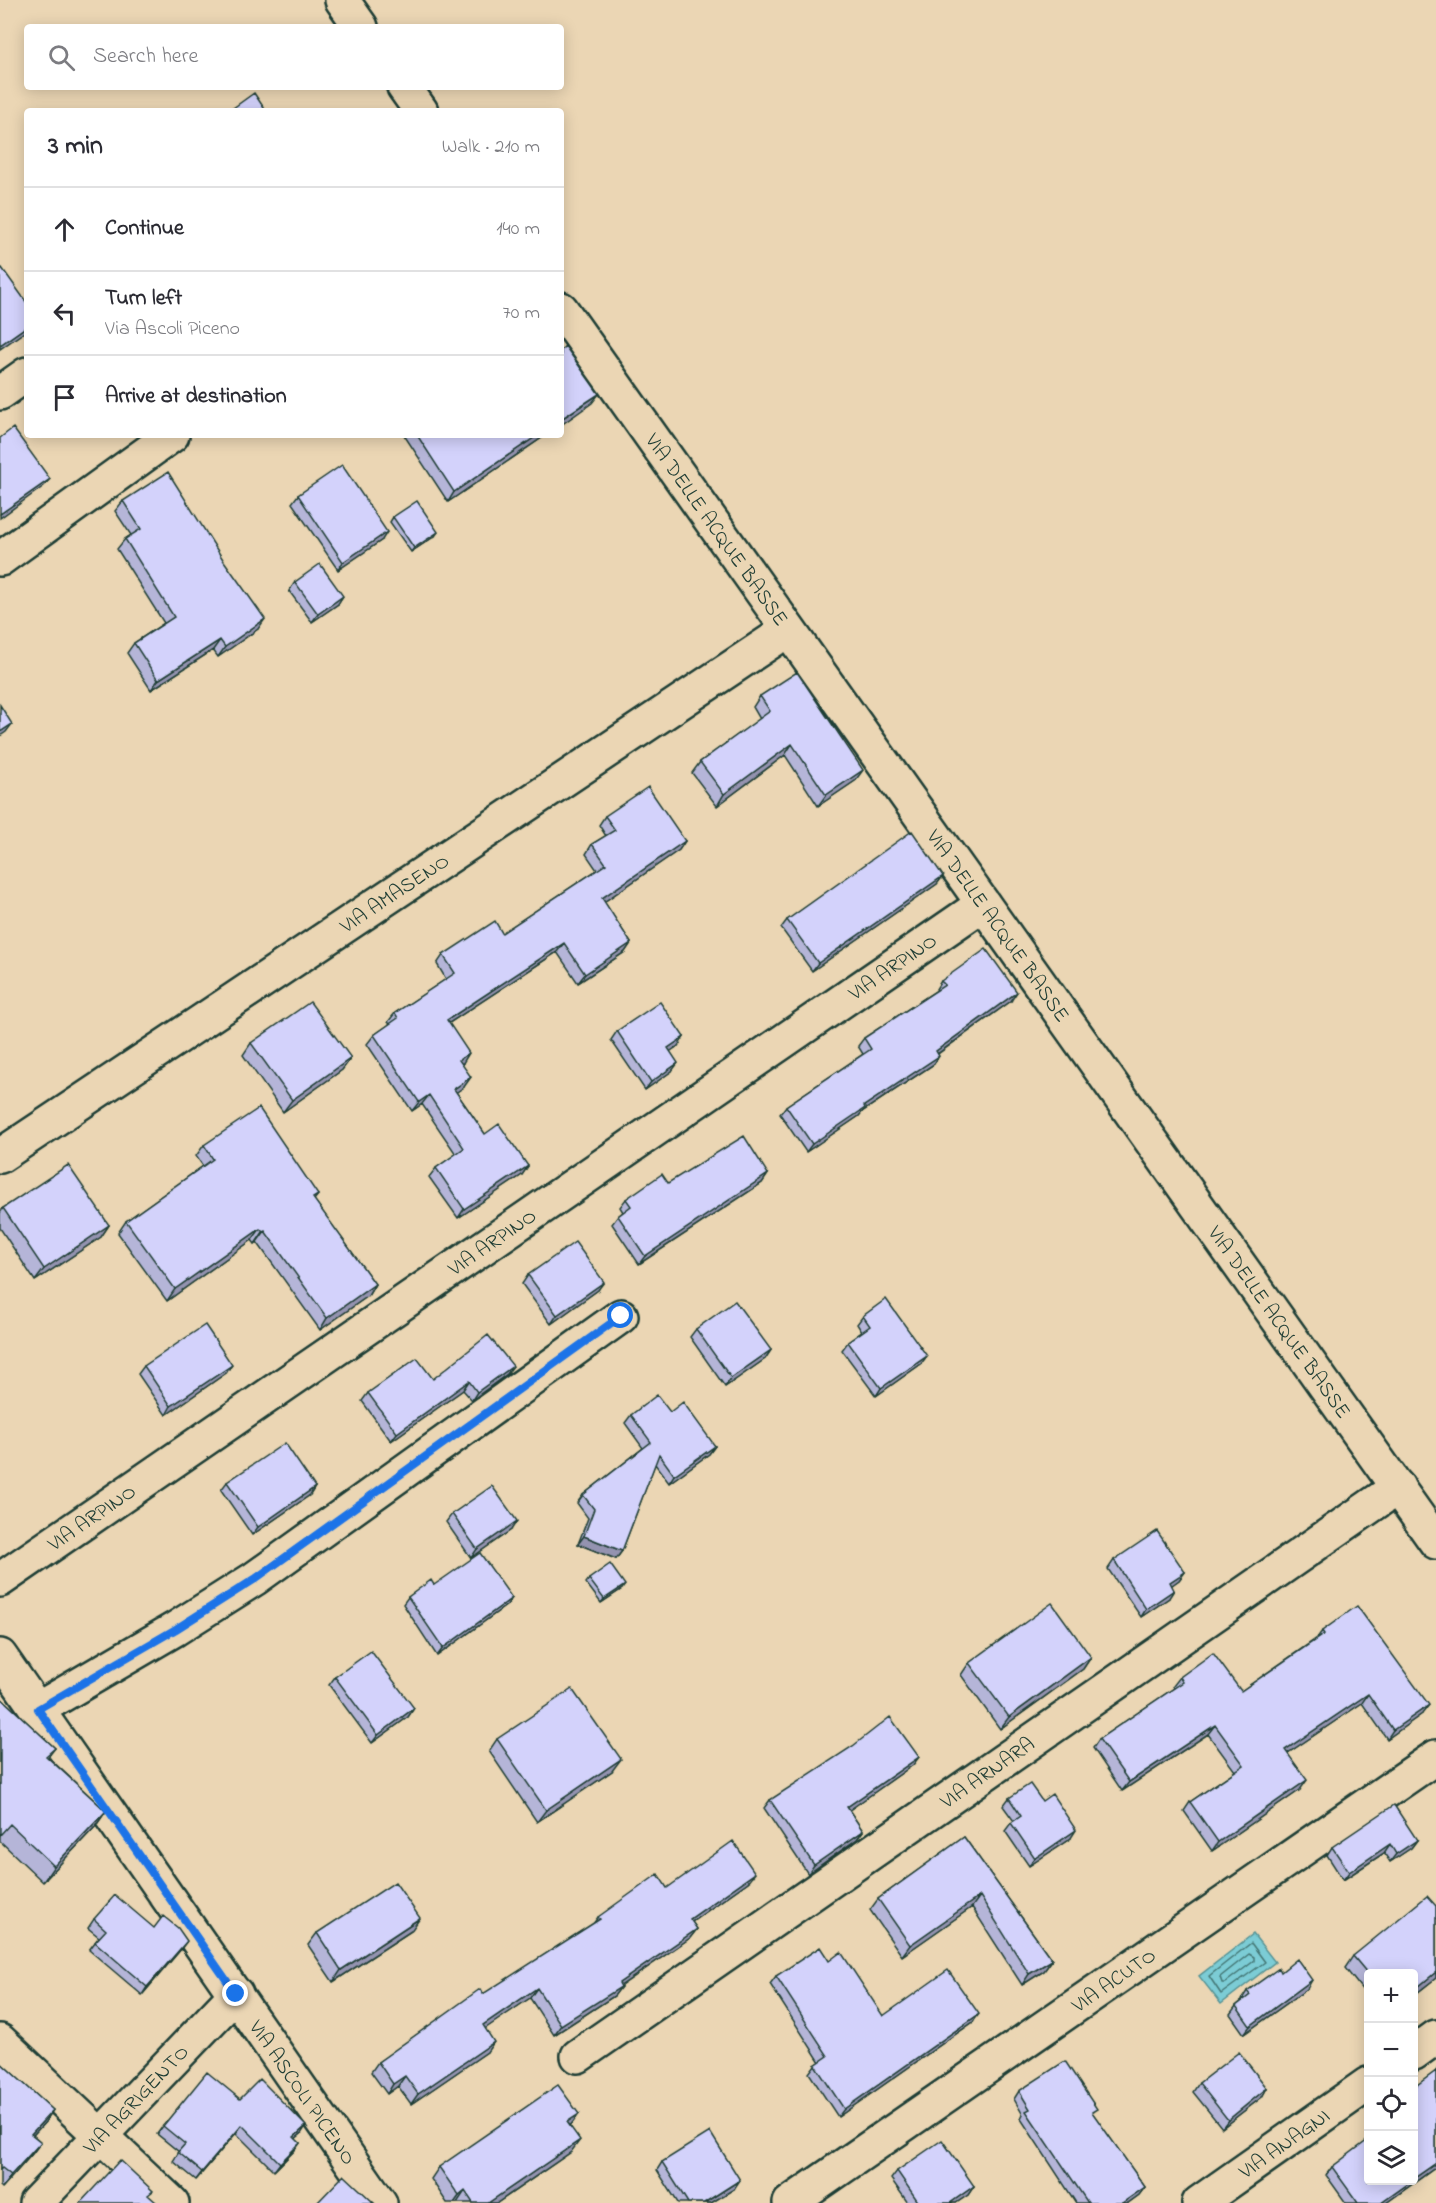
<!DOCTYPE html>
<html lang="en">
<head>
<meta charset="utf-8">
<style>
	:root { --surface:#fff; --page:#f7f7f7; --text:#2b2b33; --muted:#7c7c81; --line:#e1e1e2 }
	body { margin:0; font-family:"Indie Flower",sans-serif; background:var(--page); color:var(--text) }
	.controls { position:absolute; right:18px; bottom:18px; display:grid; overflow:hidden; border-radius:6px; box-shadow:0 3px 15px #0003 }
	.controls button { width:54px; height:54px; display:grid; place-items:center; padding:0; border:0; border-bottom:2px solid var(--line); background:var(--surface); color:var(--text); font:30px sans-serif }
	.stop { position:absolute; width:18px; height:18px; margin:-14px; border:4px solid #1a73e8; border-radius:50%; background:#fff }
	.stop.end { background:#1a73e8; border-color:#fff; box-shadow:0 2px 6px #0008 }
	.list { margin:0; padding:0; list-style:none }
	h2 { display:flex; justify-content:space-between; align-items:center; height:78px; margin:0; padding:0 24px; font-size:26px }
	h2 small { font-size:20px; font-weight:400; color:var(--muted) }
	.list li { display:grid; grid-template-columns:39px 1fr auto; gap:18px; align-items:center; box-sizing:border-box; height:84px; padding:0 24px; border-top:2px solid var(--line) }
	.list b { display:block; font-size:22px; white-space:nowrap }
	.list p { margin:0; font-size:20px; white-space:nowrap; color:var(--muted) }
	.list em { font-size:20px; font-style:normal; color:var(--muted) }
	.icon { flex:none; width:33px; height:33px; fill:none; stroke:currentColor; stroke-width:2; stroke-linecap:round; stroke-linejoin:round }
	.map { position:relative; flex:none; width:1436px; height:2203px; overflow:hidden }
	.search { position:absolute; background:var(--surface); box-shadow:0 3px 15px #0003; left:24px; top:24px; width:540px; height:66px; display:flex; align-items:center; gap:15px; box-sizing:border-box; padding:0 21px; border-radius:6px; color:var(--muted); font-size:22px }
	.panel { position:absolute; background:var(--surface); box-shadow:0 3px 15px #0003; left:24px; top:108px; width:540px; height:330px; border-radius:6px }
	.map>svg:first-child { display:block }
</style>
</head>
<body>
<div class="map">
<svg width="1436" height="2203" viewBox="0 0 1436 2203">
	<rect width="100%" height="100%" fill="#ebd6b4"/>
	<filter id="ink" filterUnits="userSpaceOnUse"><feTurbulence type="fractalNoise" baseFrequency=".0167" numOctaves="2"/><feDisplacementMap in="SourceGraphic" scale="12" xChannelSelector="R" yChannelSelector="G"/><feConvolveMatrix kernelMatrix="1 2 1 2 8 2 1 2 1" color-interpolation-filters="sRGB"/></filter>
	<g filter="url(#ink)">
		<path fill="#7bccd5" stroke="#569395" stroke-width="1.5" d="M1253,1934l22,28 -54,42 -22,-28z"/>
		<g fill="none" stroke-linecap="round" stroke-linejoin="round">
			<path stroke="#447674" stroke-width="1.5" d="M1251,1943l14,19 -44,32 -12,-18z
				M1249,1954l5,3v4l-29,22h-3l-2,-6z"/>
			<defs>
				<g id="minor">
					<path d="M342,0l19,27"/>
					<path d="M404,87l17,24"/>
					<path id="s1" d="M561,309l875,1233"/>
					<path d="M0,393l27,-19"/>
					<path d="M0,559l172,-124"/>
					<path id="s2" d="M0,1156l788,-526"/>
					<path id="s3" d="M0,1580l983,-676"/>
					<path id="s4" d="M0,1656l380,547"/>
					<path d="M38,1709l137,-80 79,-50 367,-263"/>
					<path d="M0,2041l172,162"/>
					<path d="M1414,2053l22,-16"/>
					<path id="s5" d="M578,2056l820,-569"/>
					<path id="s6" d="M36,2203l200,-209"/>
					<path id="s7" d="M790,2203l646,-446"/>
					<path id="s8" d="M1199,2203l169,-119"/>
				</g>
			</defs>
			<use href="#minor" stroke="#1f3d34" stroke-width="38"/>
			<use href="#minor" stroke="#ebd6b4" stroke-width="33"/>
		</g>
		<path fill="#b5b5d8" stroke="#1f3d34" stroke-width="1.5" d="M404,435h142l-98,67z
			M298,495l84,45 -44,30 -46,-67z
			M123,501l135,128 -40,28 -5,-7 -62,40 -24,-37 7,-10 30,-20 -47,-74 8,-10 6,-4 -16,-24z
			M393,517l42,19 -24,16 -21,-30z
			M295,582l43,22 -26,18 -23,-31z
			M760,696l95,85 -37,25 -33,-51 -68,51 -25,-33 8,-11 60,-43 -7,-12z
			M605,816l80,25 -6,9 -75,52 27,41 -6,9 -47,31 -21,-31 -108,71 14,40h-2l3,24 -8,5 29,42 43,32 -6,9 -64,43 -29,-41 7,-9 20,-14 -34,-50 -10,7 -45,-67 7,-9 16,-11 -2,-2 7,-9 51,-34 -9,-15 6,-9 59,-22 95,-63 -11,-16 6,-10 14,-8 -7,-11z
			M943,876l-6,8 -125,87 -31,-43 6,-8z
			M941,981l70,20 -73,53 -4,10 -71,47 -4,5 -53,36 -26,-38 6,-8 77,-52 -5,-8 6,-8 73,-48 -1,-1z
			M617,1031l67,6 -6,9 -8,5 2,20 -27,19 -34,-50z
			M251,1043l100,15 -9,12 -59,42 -40,-57z
			M204,1145l114,50 -4,5 61,84 -7,12 -48,34 -63,-88 -2,2 -3,-4 -85,61 -49,-68 8,-12 77,-55 -7,-10z
			M768,1174l-6,9 -123,81 -27,-40 6,-8 5,-4 -3,-5 6,-8 42,-16z
			M3,1208l106,17 -8,12 -66,44 -35,-53v-15z
			M528,1275l70,15 -47,34 -29,-40z
			M863,1316l58,48 -45,32 -34,-46 6,-8 14,-10 -5,-8z
			M696,1329l75,21 -6,9 -40,28 -35,-50z
			M144,1366l82,7 -60,42 -28,-41z
			M507,1374l-35,26 -9,-10 -72,51 -29,-40 6,-8 65,-14z
			M670,1412l45,34 -6,8 -40,29 -14,-19 -33,87 -6,8 -38,-15 10,-26 -11,-15 6,-8 60,-47 -18,-25 6,-8z
			M227,1482l88,5 -5,8 -58,40 -31,-45z
			M452,1514l59,16 -40,28 -25,-36z
			M1114,1560l71,12 -6,8 -8,5 -2,13 -28,19 -33,-48z
			M589,1579l33,10 -21,14 -15,-20z
			M434,1585l78,13 -5,7 -70,51 -34,-52 5,-7z
			M1322,1631l100,83 -35,25 -25,-36 -74,50 12,37 -88,61 -28,-40 6,-9 45,-31 -27,-37 -86,57 -29,-43 6,-9 75,-51 -1,-2 7,-9 61,14 76,-53z
			M1091,1657l-8,12 -83,60 -39,-54 8,-12z
			M335,1677l79,31 -6,9 -36,26 -43,-58z
			M0,1697l55,51 -7,9 58,54 -11,16 -52,55 -43,-41z
			M497,1739l115,32 -75,51 -48,-71z
			M913,1765l-64,45 14,21 -6,8 -49,35 -44,-66 6,-8z
			M1009,1798l33,3 29,37 -42,28 -24,-35 6,-8 3,-2 -11,-15z
			M964,1837l88,123 -8,11 -22,14 -50,-78 -70,49 -32,-46 8,-11z
			M1417,1840l-6,8 -21,14 -6,-9 -41,27 -16,-25 5,-8z
			M748,1882l-56,40 5,7 -7,9 -69,48 -7,10 -60,39 -24,-37 -45,30 2,24 -76,52 -13,-18 -11,8 -16,-22 7,-10 215,-138 5,-7 69,-29z
			M1436,1906v72l-23,18 -45,-22v23l-23,-29 8,-12z
			M94,1919l60,9 27,21 -39,46 -53,-45 10,-13 -11,-9z
			M411,1931l-78,51 -25,-37 9,-12z
			M829,1961l54,55 90,6 -135,95 -29,-44 6,-8 5,-3 -50,-78 6,-8z
			M1281,1972l26,17 -63,45 -14,-20 6,-8 7,-6 -1,-1 5,-8z
			M0,2062l53,48 -8,12 -12,13 8,7 -9,12 -30,34 -2,-2z
			M1436,2071v96l-50,36h-40l-20,-28 6,-8 36,14z
			M1199,2083l68,5 -5,9 -40,31 -29,-36z
			M1019,2091l74,23 52,73 -6,8 -11,8h-52l-55,-84 2,-4 -9,-16z
			M240,2099l61,35 -6,5 5,4 -6,8 -20,20 -38,-38 -40,47 -23,-19 6,-9 -22,-18 6,-8z
			M579,2114l-9,12 1,26 -74,51h-50l-16,-24 8,-12z
			M662,2162l72,27 -23,14h-33l-21,-33z
			M897,2171l77,15 -6,9 -12,8h-48l-17,-24z"/>
		<path fill="#9493b0" stroke="#1f3d34" stroke-width="1.5" d="M27,326v4l-27,19v-4z
			M599,394l-7,9 -31,22v-6z
			M538,435h8l-98,67 6,-10z
			M50,479l-6,7 -44,32v-4z
			M387,532l-5,8 -44,30 5,-8z
			M438,532l-3,4 -24,16 3,-4z
			M343,596l-5,8 -26,18 6,-8z
			M265,619l-7,10 -40,28 7,-10z
			M220,640l-7,10 -62,40 7,-10z
			M12,724l-6,8 -6,4v-4z
			M792,744l-7,11 -68,51 7,-12z
			M863,770l-8,11 -37,25 8,-11z
			M685,841l-6,9 -84,58 7,-10z
			M943,876l-6,8 -125,87 6,-8z
			M564,943l-7,9 -117,77 7,-9z
			M631,943l-6,9 -47,31 7,-9z
			M1017,992l-6,9 -81,58 6,-8z
			M684,1037l-6,9 -16,11 6,-9z
			M469,1053l-6,10 -11,6 7,-9z
			M939,1056l-5,8 -71,47 -4,5 -53,36 6,-8 52,-38z
			M351,1058l-9,12 -59,42 9,-12z
			M678,1063l-6,8 -27,19 6,-8z
			M471,1077l-7,10 -16,11 6,-9z
			M429,1095l-7,9 -10,7 7,-9z
			M528,1166l-6,9 -64,43 6,-9z
			M768,1174l-6,9 -123,81 6,-8z
			M109,1225l-8,12 -66,44 9,-12z
			M260,1229l-8,11 -85,61 8,-12z
			M265,1231l-8,11 -2,2 8,-12z
			M604,1282l-6,8 -47,34 6,-9z
			M375,1284l-7,12 -48,34 7,-12z
			M771,1350l-6,9 -40,28 6,-9z
			M927,1356l-6,8 -45,32 5,-8z
			M232,1365l-6,8 -60,42 5,-9z
			M513,1366l-6,8 -35,26 5,-8z
			M469,1381l-6,9 -72,51 6,-8z
			M715,1446l-6,8 -40,29 5,-8z
			M315,1487l-5,8 -58,40 6,-8z
			M517,1521l-6,9 -40,28 6,-9z
			M584,1536l38,15 -6,8 -38,-15z
			M1185,1572l-6,8 -15,11 6,-9z
			M625,1585l-3,4 -21,14 3,-4z
			M1174,1590l-5,8 -28,19 5,-8z
			M512,1598l-5,7 -70,51 6,-8z
			M1091,1657l-8,12 -83,60 9,-12z
			M1368,1694l-6,9 -83,56 6,-9z
			M1429,1705l-7,9 -35,25 6,-9z
			M414,1708l-6,9 -36,26 6,-8z
			M1215,1725l-7,9 -86,57 7,-9z
			M919,1757l-6,8 -72,51 6,-9z
			M621,1759l-9,12 -75,51 9,-12z
			M1307,1780l-7,10 -88,61 6,-9z
			M106,1811l-11,16 -52,55 11,-16z
			M1076,1830l-5,8 -42,28 6,-8z
			M863,1831l-6,8 -49,35 6,-9z
			M1417,1840l-6,8 -21,14 6,-8z
			M1390,1844l-6,9 -41,27 6,-8z
			M755,1873l-7,9 -65,46 7,-9z
			M980,1896l-8,11 -70,49 8,-11z
			M420,1918l-9,13 -78,51 8,-12z
			M697,1929l-7,9 -77,53 8,-4 -7,9 -60,39 7,-10 58,-42z
			M187,1941l-6,8 -39,46 5,-8z
			M1052,1960l-8,11 -22,14 7,-11z
			M1436,1972v6l-23,18v-5z
			M1312,1980l-5,9 -63,45 6,-8z
			M537,1988l-7,10 -54,37 7,-10z
			M979,2014l-6,8 -135,95 6,-8z
			M494,2042l-7,10 -76,52 7,-10z
			M405,2076l-7,10 -11,8 6,-10z
			M1267,2088l-5,9 -40,31 6,-8z
			M53,2110l-8,12 -22,24 8,-12z
			M579,2114l-9,12 -3,-4z
			M242,2125l-6,8 -40,47 6,-8z
			M306,2126l-5,8 -13,11 6,-8z
			M580,2140l-9,12 -74,51h-9z
			M41,2142l-9,12 -30,34 9,-13z
			M300,2143l-6,8 -20,20 6,-8z
			M1436,2163v4l-50,36h-5l31,-22h1v-2z
			M740,2180l-6,9 -23,14h-7z
			M974,2186l-6,9 -12,8h-6z
			M1145,2187l-6,8 -11,8h-6z
			M465,2191l-8,12h-3l5,-7z"/>
		<path fill="#d3d2fb" stroke="#1f3d34" stroke-width="1.5" d="M254,93l12,18h-37z
			M2,268l25,35v23l-27,19v-75z
			M565,346l34,48 -38,25v-69z
			M13,428l37,51 -50,35v-76z
			M417,435h121l-84,57z
			M342,465l45,67 -44,30 -45,-67z
			M168,472l56,89 41,58 -40,28 -5,-7 -62,40 -24,-37 40,-26 -49,-78 16,-10 -18,-28z
			M417,501l21,31 -24,16 -21,-31z
			M320,564l23,32 -25,18 -23,-32z
			M797,672l66,98 -37,25 -34,-51 -68,50 -24,-32 70,-51 -10,-15z
			M0,705l12,19 -12,8z
			M648,787l37,54 -83,57 29,45 -46,31 -21,-31 -117,77 22,33 -10,7 12,17 -17,12 31,45 14,-10 29,42 -64,43 -28,-41 28,-20 -35,-53 -10,7 -45,-67 24,-17 -3,-5 60,-40 -12,-18 52,-34 7,12 104,-69 -14,-20 23,-14 -10,-14z
			M912,831l31,45 -125,87 -31,-43z
			M986,949l31,43 -81,59 3,5 -75,50 1,2 -53,36 -26,-38 85,-57 -7,-11 81,-53 -4,-4z
			M310,1002l41,56 -59,42 -41,-57z
			M660,1002l24,35 -16,11 10,15 -27,19 -34,-51z
			M259,1108l59,87 -5,3 62,86 -48,34 -62,-87 -2,1 -3,-3 -85,60 -49,-68 87,-62 -9,-14z
			M744,1136l24,38 -123,82 -27,-40 13,-10 -5,-7 36,-25 6,9z
			M68,1165l41,60 -65,44 -41,-61z
			M575,1242l29,40 -47,33 -29,-40z
			M886,1299l41,57 -46,32 -33,-46 22,-16 -7,-10z
			M735,1301l36,49 -40,28 -35,-49z
			M205,1325l27,40 -61,41 -27,-40z
			M488,1335l25,31 -36,26 -8,-11 -72,52 -29,-40 49,-35 16,21z
			M657,1395l13,17 13,-10 32,44 -41,29 -15,-21 -37,97 -38,-15 10,-27 -11,-14 68,-53 -20,-27z
			M285,1443l30,44 -57,40 -31,-45z
			M492,1486l25,35 -40,28 -25,-35z
			M1157,1531l28,41 -15,10 4,8 -28,19 -32,-49z
			M480,1553l32,45 -69,50 -35,-51 23,-17 3,5z
			M610,1564l15,21 -21,14 -15,-20z
			M1052,1603l39,54 -82,60 -40,-54z
			M1357,1606l72,99 -36,25 -25,-36 -83,56 22,30 -89,62 -28,-40 54,-37 -29,-40 -86,57 -30,-43 84,-57 -3,-5 33,-24 28,38 83,-57 -2,-3z
			M371,1651l43,57 -36,27 -43,-58z
			M572,1689l49,70 -75,51 -49,-71z
			M0,1697l55,51 -9,8 60,55 -52,55 -44,-42 -10,11z
			M890,1717l29,40 -72,50 16,24 -49,34 -44,-65 83,-54z
			M1030,1784l12,17 10,-7 24,36 -41,28 -24,-35 10,-7 -12,-18z
			M1394,1805l23,35 -21,14 -6,-10 -41,28 -17,-25z
			M964,1837l88,123 -23,14 -49,-78 -70,49 -32,-46z
			M733,1841l22,32 -65,46 7,10 -78,54 2,4 -60,38 -24,-37 -54,37 11,17 -76,52 -13,-18 -12,8 -15,-22 102,-73 3,5 117,-75 -2,-2 60,-43 9,14z
			M395,1882l25,36 -79,52 -24,-37z
			M115,1895l39,33 9,-12 15,12 9,13 -40,46 -52,-45 11,-12 -12,-11z
			M1427,1896l9,10v66l-23,19v-17h-45l-15,-18z
			M820,1947l9,14 12,-9 42,64 65,-46 31,44 -135,95 -29,-44 13,-9 -52,-80z
			M1297,1959l15,21 -62,46 -14,-20 14,-11 -3,-4 32,-23 2,4z
			M1239,2052l28,36 -39,32 -29,-37z
			M1065,2061l32,48 -5,3 53,75 -23,16h-34l-62,-92 4,-2 -11,-18z
			M0,2062l53,48 -22,24 10,8 -30,33 -9,-7 -2,2z
			M1436,2071v92l-23,16v-91z
			M207,2072l33,27 20,-20 46,47 -12,11 6,6 -20,20 -38,-38 -40,47 -24,-20 7,-8 -22,-18z
			M558,2085l21,29 -12,8 13,18 -92,63h-15l-8,-12 -6,5 -20,-29z
			M710,2132l30,48 -36,23h-16l-26,-41z
			M942,2140l32,46 -24,17h-31l-22,-32z
			M1368,2140v41h44l-31,22h-23l-26,-36z
			M120,2160l33,31 -5,4 9,8h-77z
			M344,2175l30,28h-57z"/>
	</g>
	<g fill="none" stroke-linecap="round" stroke-linejoin="round" filter="url(#ink)">
		<path stroke="#1a73e8" stroke-width="8" d="M236,1994l-198,-285 138,-80 79,-50 366,-263"/>
	</g>
	<g text-anchor="middle" stroke-width="5" stroke-linejoin="round" paint-order="stroke">
		<g font-size="21" fill="#1f3d34" stroke="#ebd6b4">
			<text dy="7" stroke="none"><textPath href="#s1" startOffset="270">VIA DELLE ACQUE BASSE</textPath></text>
			<text dy="7" stroke="none"><textPath href="#s2" startOffset="474">VIA AMASENO</textPath></text>
			<text dy="7" stroke="none"><textPath href="#s1" startOffset="756">VIA DELLE ACQUE BASSE</textPath></text>
			<text dy="7" stroke="none"><textPath href="#s3" startOffset="1083">VIA ARPINO</textPath></text>
			<text dy="7" stroke="none"><textPath href="#s3" startOffset="597">VIA ARPINO</textPath></text>
			<text dy="7" stroke="none"><textPath href="#s1" startOffset="1242">VIA DELLE ACQUE BASSE</textPath></text>
			<text dy="7" stroke="none"><textPath href="#s3" startOffset="111">VIA ARPINO</textPath></text>
			<text dy="7" stroke="none"><textPath href="#s5" startOffset="498">VIA ARNARA</textPath></text>
			<text dy="7" stroke="none"><textPath href="#s7" startOffset="393">VIA ACUTO</textPath></text>
			<text dy="7" stroke="none"><textPath href="#s4" startOffset="531">VIA ASCOLI PICENO</textPath></text>
			<text dy="7" stroke="none"><textPath href="#s6" startOffset="144">VIA AGRIGENTO</textPath></text>
			<text dy="7" stroke="none"><textPath href="#s8" startOffset="104">VIA ANAGNI</textPath></text>
		</g>
	</g>
</svg>
<div class="controls">
<button>+</button>
<button>−</button>
<button><svg class="icon" aria-label="locate" viewBox="0 0 24 24"><circle cx="12" cy="12" r="6"/><path d="M12 2v4M12 18v4M2 12h4M18 12h4"/></svg></button>
<button><svg class="icon" aria-label="layers" viewBox="0 0 24 24"><path d="M12 4l9 5-9 5-9-5zM3 14l9 5 9-5"/></svg></button>
</div>
<div class="stop" style="left:621px;top:1316px"></div>
<div class="stop end" style="left:236px;top:1994px"></div>
<div class="search"><svg class="icon" aria-label="search" viewBox="0 0 24 24"><circle cx="10" cy="10" r="6"/><path d="M15 15l6 6"/></svg>Search here</div>
<section class="panel">
<h2>3 min<small>Walk · 210 m</small></h2>
<ul class="list">
<li><svg class="icon" aria-label="ahead" viewBox="0 0 24 24"><path d="M12 20V5M6 11l6-6 6 6"/></svg><div><b>Continue</b></div><em>140 m</em></li>
<li><svg class="icon" aria-label="left" viewBox="0 0 24 24"><path d="M17 20v-9H6M10 6l-5 5 5 5"/></svg><div><b>Turn left</b><p>Via Ascoli Piceno</p></div><em>70 m</em></li>
<li><svg class="icon" aria-label="arrive" viewBox="0 0 24 24"><path d="M6 21V4h12l-3 4 3 4H6"/></svg><div><b>Arrive at destination</b></div></li>
</ul>
</section>
</div>
</body>
</html>
